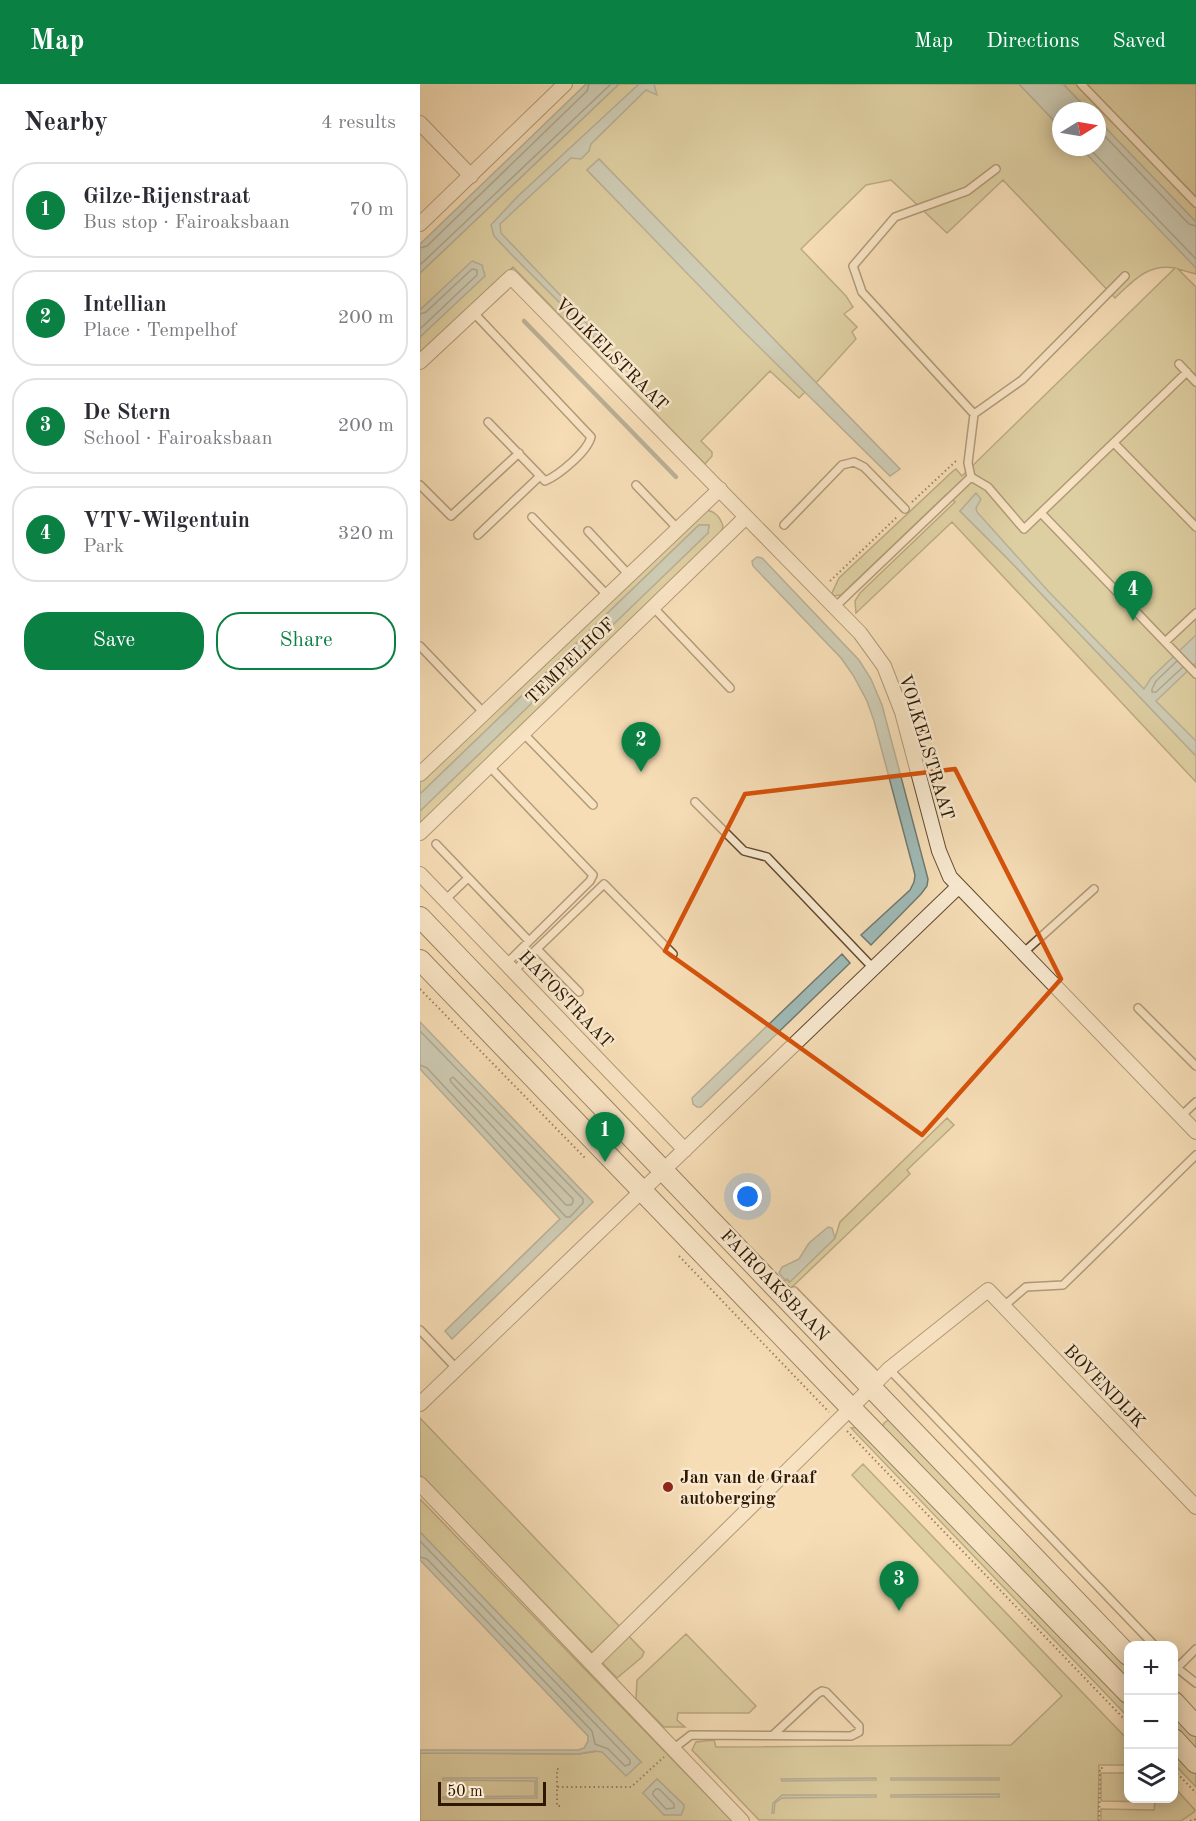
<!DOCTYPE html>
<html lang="en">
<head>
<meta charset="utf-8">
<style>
	:root { --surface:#fff; --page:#f2f2f3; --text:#2b2b33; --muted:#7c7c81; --line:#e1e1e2; --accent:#0b8043 }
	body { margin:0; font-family:"Old Standard TT",serif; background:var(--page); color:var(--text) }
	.controls { position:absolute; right:18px; bottom:18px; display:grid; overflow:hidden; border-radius:12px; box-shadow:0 3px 15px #0003 }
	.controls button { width:54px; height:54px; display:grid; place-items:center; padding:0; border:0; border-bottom:2px solid var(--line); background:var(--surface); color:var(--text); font:30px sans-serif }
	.compass { position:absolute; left:632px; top:18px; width:54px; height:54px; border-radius:50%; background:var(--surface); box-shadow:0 3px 15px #0003; rotate:79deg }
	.scale { position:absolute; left:18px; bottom:15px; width:108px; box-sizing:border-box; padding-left:6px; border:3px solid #2f1800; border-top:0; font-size:16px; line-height:21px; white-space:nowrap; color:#2f1800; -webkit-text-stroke:4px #f8e9d0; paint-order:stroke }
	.you { position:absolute; left:328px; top:1113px; width:21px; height:21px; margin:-15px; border:4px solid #fff; border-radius:50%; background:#1a73e8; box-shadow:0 0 0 9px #1a73e833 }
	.badge { display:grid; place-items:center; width:39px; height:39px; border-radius:50%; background:var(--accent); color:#fff; font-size:20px; font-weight:700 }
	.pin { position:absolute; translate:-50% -50px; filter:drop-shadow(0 2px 3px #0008) }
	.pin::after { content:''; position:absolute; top:32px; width:21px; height:18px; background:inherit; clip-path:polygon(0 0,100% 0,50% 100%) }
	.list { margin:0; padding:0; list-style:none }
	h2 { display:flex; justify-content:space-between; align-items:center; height:78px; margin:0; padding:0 24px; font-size:26px }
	h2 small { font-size:20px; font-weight:400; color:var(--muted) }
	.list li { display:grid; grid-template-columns:39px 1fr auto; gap:18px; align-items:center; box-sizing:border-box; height:96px; margin:0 12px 12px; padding:0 12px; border:2px solid var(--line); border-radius:24px }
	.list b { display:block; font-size:22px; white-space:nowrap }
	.list p { margin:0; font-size:20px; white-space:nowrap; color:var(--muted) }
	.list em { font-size:20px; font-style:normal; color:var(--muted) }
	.actions { display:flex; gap:12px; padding:18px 24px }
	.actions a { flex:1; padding:14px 0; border:2px solid var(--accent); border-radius:24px; text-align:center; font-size:21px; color:var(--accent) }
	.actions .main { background:var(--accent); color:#fff }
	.icon { flex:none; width:33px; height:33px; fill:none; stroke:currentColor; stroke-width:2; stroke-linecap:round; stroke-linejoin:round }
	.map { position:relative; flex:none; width:776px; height:1737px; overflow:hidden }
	header { display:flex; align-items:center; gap:36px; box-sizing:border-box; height:84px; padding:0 30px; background:var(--accent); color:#fff }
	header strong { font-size:28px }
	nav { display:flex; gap:33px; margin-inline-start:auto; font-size:21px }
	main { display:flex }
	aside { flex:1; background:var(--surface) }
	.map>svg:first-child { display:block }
</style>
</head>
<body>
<header>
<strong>Map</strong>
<nav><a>Map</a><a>Directions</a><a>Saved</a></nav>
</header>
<main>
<aside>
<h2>Nearby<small>4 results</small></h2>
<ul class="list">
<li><span class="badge">1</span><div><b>Gilze-Rijenstraat</b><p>Bus stop · Fairoaksbaan</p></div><em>70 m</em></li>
<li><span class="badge">2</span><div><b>Intellian</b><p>Place · Tempelhof</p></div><em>200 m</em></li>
<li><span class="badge">3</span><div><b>De Stern</b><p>School · Fairoaksbaan</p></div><em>200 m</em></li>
<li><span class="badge">4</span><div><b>VTV-Wilgentuin</b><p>Park</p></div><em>320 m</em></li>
</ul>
<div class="actions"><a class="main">Save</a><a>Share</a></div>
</aside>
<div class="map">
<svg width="776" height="1737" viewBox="0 0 776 1737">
	<rect width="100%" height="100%" fill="#f5ddb6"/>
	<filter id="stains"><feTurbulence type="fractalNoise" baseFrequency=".00333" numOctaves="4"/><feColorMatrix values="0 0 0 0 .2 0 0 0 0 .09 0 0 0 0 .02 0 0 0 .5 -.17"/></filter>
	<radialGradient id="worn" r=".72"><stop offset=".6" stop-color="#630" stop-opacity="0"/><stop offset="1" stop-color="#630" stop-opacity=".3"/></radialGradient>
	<path fill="#c2bf89" stroke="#786c44" stroke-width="1.5" fill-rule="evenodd" d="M199,0h400l42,44v19h19l112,116 4,5v6l-18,-5 18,18v464l-234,-242 -2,2 48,48 188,197v26l-244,-260 -96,91 -1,-12 5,-8 95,-91 -8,-8 -106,101 -7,1 -2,-3 7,-15 114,-107 3,-2 6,7 213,-208c-27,-5 -42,13 -60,30l-112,-118 -56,53 -56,-53 -25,5 -65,64 45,47 7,11 -9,7 13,13 -5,5 4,7 -40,44 -217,-224 -12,11 218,222 -6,6 -29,-27 -69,70 11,11v4l-7,8 -192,-197 -93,87v-17l64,-62 -12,-13 -52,48v-37z
		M643,0h133v138l-99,-103v-8h-8z
		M284,426c10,0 16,7 19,16l-1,5 -302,293v-13l288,-278 1,-8h-10l-279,269v-13z
		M527,1034l7,7 -47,45 3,4 -121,116 -7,-7 5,-4 2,3 46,-44 5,-16z
		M0,1334l224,234 -2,5 -25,21 -197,-203z
		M471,1334l237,242v28l-246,-259 2,-6z
		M444,1343l264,275v15l-277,-289z
		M443,1380l265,276v25h-29l-1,56 -339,-1 -67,-70 4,-8 18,-2 2,7 295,-2 51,-49 -210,-221z
		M0,1415l312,322h-312v-68l158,1 21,-3 42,11 -221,-230zM237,1695l27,26 -41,-12z
		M266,1550l70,72 -7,7h-71l-1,7 8,7h-21l-28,-28 1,-19z
		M754,1623l22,23v28l-22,-23z
		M754,1665l22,21v17l-22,-23z
		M681,1689h27v25h46v-11l21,23 -1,2 -13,9h-80v-12l53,1 1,-8 -54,-1z"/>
	<path fill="#9fbab7" stroke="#72796e" stroke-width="1.5" d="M166,0h33l-199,189v-29z
		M219,0h15l3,11 -11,-5 -55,54 -2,7 -8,8 -10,-1 -71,66 1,9 99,104 -2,4 -87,-87 -17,-18 -3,-11 26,-28z
		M599,0h44l26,27h-28v17z
		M677,35l99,103v46l-116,-121h17z
		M179,75l301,310 -10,7 -148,-146 -155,-160z
		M52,177l10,4 3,11 -65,61v-27z
		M556,409l5,6 -5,9 1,4 72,80 95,97 7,-11 45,-43v28l-40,38 40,40v15l-188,-197 -48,-48z
		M279,441h10l-1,8 -288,278v-17z
		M337,473l5,1 97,102 12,19 11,26 46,174 -1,7 -6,8 -50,51 -10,-10 49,-45 4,-8 1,-7 -41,-154 -7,-20 -14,-26 -12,-17 -88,-92 -1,-5z
		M422,870l8,9 -149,144h-4l-4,-3 -1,-6z
		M0,938l173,180 -141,137 -7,-8 115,-112 -140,-150z
		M408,1143l4,1 3,10 -45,44 -3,-3 -2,1 -6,-7 3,-6 17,-8 10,-16z
		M0,1448l221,230 -15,14 -24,-24 -7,-1 -17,3 -158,-1v-3h158l6,-2 4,-7v-5l-168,-176z
		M23,1694h94v20l-94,1v-2l92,-1v-15l-92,-1z
		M456,1694v2l-94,1 -1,-2z
		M471,1694h108v2h-108z
		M237,1695l27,26v3l-3,7h-17l-21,-22z
		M579,1710v3h-108v-2z
		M362,1711h94v2l-94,1 -7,5 -1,10h-2l1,-10z"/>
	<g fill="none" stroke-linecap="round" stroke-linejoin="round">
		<path stroke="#67695c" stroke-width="1.5" d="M677,44l92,96 7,2
			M668,63l108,112
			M0,164l7,-2 160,-155 2,-7
			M0,181l191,-181
			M0,230l6,-2 46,-43 5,1v5l-57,54
			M757,577l-21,20 -4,8v3h4l27,-25
			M0,947l163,168v4l-13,14h-4l-139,-149 -7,-3
			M33,993l120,122v3l-2,3h-5l-115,-123 -1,-3z
			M0,1457l210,219v4l-5,2 -17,-17 -13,-5 -3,-13 -165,-172 -7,-2
			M236,1705h3l15,15v4l-8,1 -13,-14v-3z"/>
		<path stroke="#72796e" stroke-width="4.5" d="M104,237l152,156"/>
		<defs>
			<path id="service" d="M661,0l115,119
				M53,228l118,125c-4,15 -32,38 -46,44l-57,-59
				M759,280l17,18
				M554,330l48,-34 103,-104
				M694,359l82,84
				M551,393l17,10 36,42 163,-157
				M0,401l31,31 68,-63
				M216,401l42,44
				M621,429l155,161
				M112,433l76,79
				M364,441l58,-60 12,-3 10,5 41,42
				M168,447l41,44
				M58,451l62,-59
				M416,522l135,-129 -3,-14 6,-49 -112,-122 -9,-26 42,-49 72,-26 29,-22
				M233,523l77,81
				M745,558l31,-29
				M0,562l64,67
				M103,649l70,72
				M69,682l104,109 -3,6 -83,82
				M275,718l49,49 23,6 106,111
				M16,760l93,97
				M25,816l23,-22
				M117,865l42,43
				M603,869l71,-64
				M94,887l90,-87 69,70
				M718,924l58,58
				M761,1032l15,-14
				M374,1207l85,87
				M584,1222l22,-19 37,-2 133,-130
				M0,1246l37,39
				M469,1285l266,277
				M754,1581l3,3 19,-19
				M757,1584l19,15
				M253,1665l18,-14 160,1 8,-4v-6l-33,-34 -4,-1 -5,3 -44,41"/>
			<path id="minor" d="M0,39l51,53
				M0,140l145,-140
				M0,278l91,-85 349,356 24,33 18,46 37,139 11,26 246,255
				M0,690l300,-285
				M0,749l326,-316
				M0,790l265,276
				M0,1320l538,-517
				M0,1400l322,337
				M172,1579l259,-255 38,-39 99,-79 208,217"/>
			<path id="secondary" d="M0,833l708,738
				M0,876l431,448 277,285
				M754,1618l22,24
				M754,1655l22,24"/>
		</defs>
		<use href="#service" stroke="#60492e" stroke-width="10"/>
		<use href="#minor" stroke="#60492e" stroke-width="16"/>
		<use href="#secondary" stroke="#2f1800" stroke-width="22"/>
		<path stroke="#2f1800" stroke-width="2" stroke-dasharray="1.5 3" stroke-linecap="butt" d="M492,418l44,-41
			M410,497l67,-64
			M0,905l166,170
			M259,1172l150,156
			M427,1347l281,292
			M754,1686l22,23
			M137,1703v-18h3
			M140,1722h-3v-19h74l33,-30
			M679,1737l1,-53h3
			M770,1737l6,-2"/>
		<use href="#service" stroke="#f8e9d0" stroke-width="7"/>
		<use href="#minor" stroke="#f8e9d0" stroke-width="14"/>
		<use href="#secondary" stroke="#f8e9d0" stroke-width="20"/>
	</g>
	<path d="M0 0H776V1737H0ZM535,685l106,210 -139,156 -257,-184 80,-157z" fill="#f5ddb6" fill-opacity=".55" fill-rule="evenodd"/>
	<path fill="none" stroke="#d6520b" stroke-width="4.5" stroke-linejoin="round" d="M535,685l106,210 -139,156 -257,-184 80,-157z"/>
	<circle fill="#8f2418" stroke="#f8e9d0" stroke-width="2" cx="248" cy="1403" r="6"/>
	<g text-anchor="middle" stroke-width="5" stroke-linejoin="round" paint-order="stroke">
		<g font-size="18" fill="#2f1800" stroke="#f8e9d0">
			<text transform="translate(192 270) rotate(45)" y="6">VOLKELSTRAAT</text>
			<text transform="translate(150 577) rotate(-44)" y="6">TEMPELHOF</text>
			<text transform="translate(507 663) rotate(73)" y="6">VOLKELSTRAAT</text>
			<text transform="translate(146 915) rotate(46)" y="6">HATOSTRAAT</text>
			<text transform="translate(355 1201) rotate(46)" y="6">FAIROAKSBAAN</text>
			<text transform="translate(685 1302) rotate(46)" y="6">BOVENDIJK</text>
		</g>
		<g font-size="18" font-weight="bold" fill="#2f1800" stroke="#f8e9d0" text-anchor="start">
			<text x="260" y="1399">Jan van de Graaf<tspan x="260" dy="21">autoberging</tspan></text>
		</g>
	</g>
	<rect width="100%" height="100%" filter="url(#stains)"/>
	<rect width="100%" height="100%" fill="url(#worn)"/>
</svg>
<div class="controls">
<button>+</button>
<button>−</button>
<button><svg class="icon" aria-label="layers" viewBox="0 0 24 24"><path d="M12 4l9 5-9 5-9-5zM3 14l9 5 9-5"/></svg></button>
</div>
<svg class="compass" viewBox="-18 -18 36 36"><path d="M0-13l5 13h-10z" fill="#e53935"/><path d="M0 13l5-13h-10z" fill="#7c7c81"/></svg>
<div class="scale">50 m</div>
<div class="you"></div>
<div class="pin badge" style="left:185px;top:1078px">1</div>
<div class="pin badge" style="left:221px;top:688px">2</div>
<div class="pin badge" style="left:479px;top:1527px">3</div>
<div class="pin badge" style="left:713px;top:537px">4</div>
</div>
</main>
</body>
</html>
